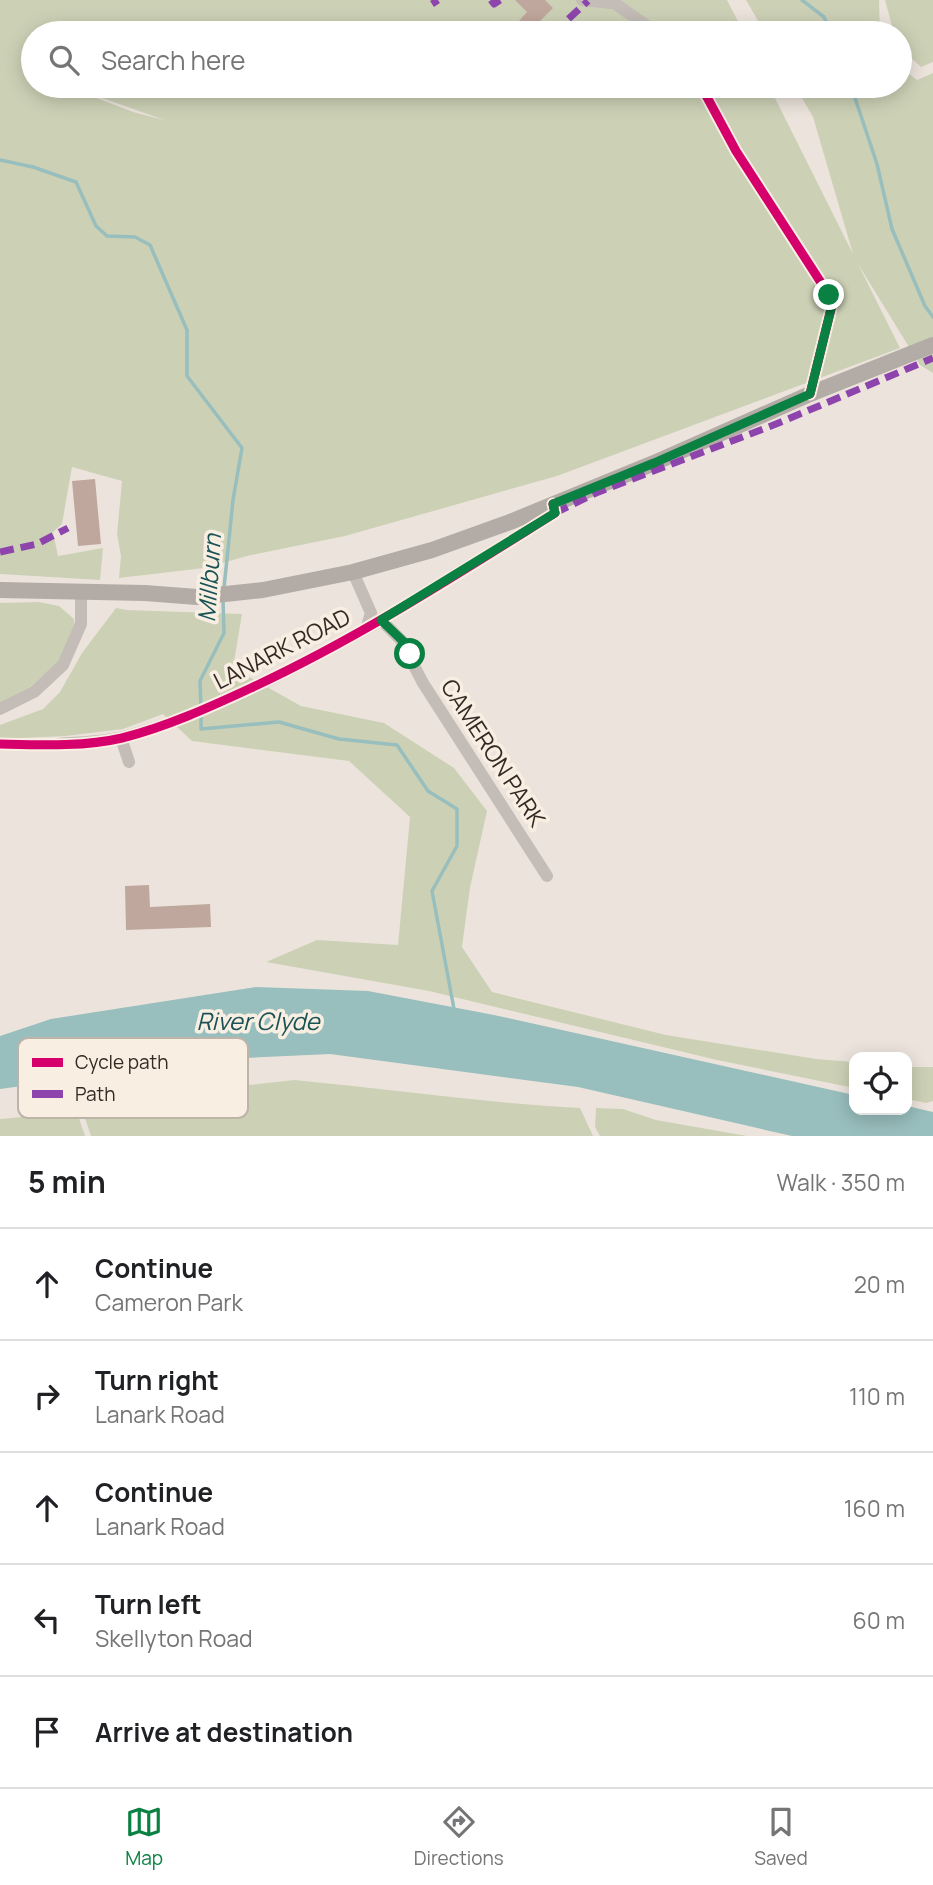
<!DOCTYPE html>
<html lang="en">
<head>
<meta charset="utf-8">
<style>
	:root { --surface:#fff; --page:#f2f2f2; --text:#202124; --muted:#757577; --line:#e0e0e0; --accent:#0b8043 }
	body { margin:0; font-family:Manrope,sans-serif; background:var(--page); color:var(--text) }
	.controls { position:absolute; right:21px; bottom:21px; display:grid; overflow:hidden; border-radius:14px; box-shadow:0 4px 18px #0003 }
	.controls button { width:63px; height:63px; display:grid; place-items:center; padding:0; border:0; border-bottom:2px solid var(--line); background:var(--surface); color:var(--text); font:35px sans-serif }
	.stop { position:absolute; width:21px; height:21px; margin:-16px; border:5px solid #0b8043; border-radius:50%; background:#fff }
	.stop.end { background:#0b8043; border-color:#fff; box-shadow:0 2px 7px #0008 }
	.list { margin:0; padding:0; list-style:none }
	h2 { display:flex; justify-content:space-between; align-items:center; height:91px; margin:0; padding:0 28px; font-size:30px }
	h2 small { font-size:23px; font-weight:400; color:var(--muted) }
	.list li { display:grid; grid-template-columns:46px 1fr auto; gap:21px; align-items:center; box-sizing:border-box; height:112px; padding:0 28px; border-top:2px solid var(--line) }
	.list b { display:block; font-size:26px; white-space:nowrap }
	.list p { margin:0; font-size:23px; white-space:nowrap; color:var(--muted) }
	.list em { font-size:23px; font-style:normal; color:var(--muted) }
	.icon { flex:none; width:38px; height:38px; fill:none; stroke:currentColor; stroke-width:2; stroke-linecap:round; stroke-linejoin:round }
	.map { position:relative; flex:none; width:933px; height:1136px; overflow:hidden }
	.search { position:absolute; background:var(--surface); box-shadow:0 4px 18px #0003; left:21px; right:21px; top:21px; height:77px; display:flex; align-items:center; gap:18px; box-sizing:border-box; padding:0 24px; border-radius:38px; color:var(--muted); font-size:26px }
	.sheet { height:651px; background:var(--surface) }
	nav { display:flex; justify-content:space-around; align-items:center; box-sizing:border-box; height:98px; border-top:2px solid var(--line); background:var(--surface); font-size:19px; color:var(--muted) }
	nav a { display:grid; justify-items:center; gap:4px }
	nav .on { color:var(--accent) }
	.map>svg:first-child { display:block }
</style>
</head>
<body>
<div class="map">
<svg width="933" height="1136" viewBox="0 0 933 1136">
	<rect width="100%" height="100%" fill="#ece4dc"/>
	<path fill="#ccd1b6" d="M0,0h727l17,33h-711v53h32l68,26 31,8 -95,-34h700l84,168 -40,-137 -18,-31h105v-19l17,13 16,-7v300l-13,-8 -62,-101 42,84 -343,128 -212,60 -94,19 -47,13 -85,10 2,-22 -4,-22 5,-53 -50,-14 -10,57 -9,8 5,24 45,-8 -3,32 -100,-6z
		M746,0h133l1,33h-115z
		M885,0h48v62l-12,5 -21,-19v-15h-6z
		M39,602l20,4 15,13 1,9 -14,32 -38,33 -23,10v-100z
		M116,608l11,2 115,4 -9,54 68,38 83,17 70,45 33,43 -17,77 -8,59 30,45 174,43 150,24 38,3v26l-137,-28 -288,-69 -163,-29 51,-22 81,5 12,-128 -61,-56 -157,-20 -29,-27 -40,15 -57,7 -66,3v-14l43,-16 17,-17 22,-39z
		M907,1067h26v34l-7,2 -19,-4z
		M294,1080c96,9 191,23 286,28l13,28h-502l-11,-32z
		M596,1108l27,1 33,11 91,16h-147l-5,-9z
		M77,1112l8,24h-85v-17z"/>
	<path fill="#98bebd" d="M256,987l112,4 126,24 360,80v15h53v-4l26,6v24h-141l-214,-49 -248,-33 -106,5 -224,30v-53l51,-17z"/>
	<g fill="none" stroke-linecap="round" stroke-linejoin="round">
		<path stroke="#98bebd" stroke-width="3.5" d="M802,0l22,17 7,16
			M851,86l26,78 15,65 33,77 8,11
			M0,160l33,7 43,15 20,44 11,10 28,1 15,8 37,85v46l55,72 -9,52 -9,88
			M201,708l-1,-27 24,-48 -1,-34
			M201,716v13l78,-7 60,17 58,6 31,46 29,18v37l-25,45 22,118"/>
	</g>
	<path fill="#c0a79d" d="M515,0h30l8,8 -13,13 3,3 -12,9 -12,-12 8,-9z
		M95,479l6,65 -23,2 -6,-65z
		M149,885l1,22 60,-3 1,23 -85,3 -1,-44z"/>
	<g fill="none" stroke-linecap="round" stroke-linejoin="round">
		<path stroke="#c4bcb6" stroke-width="12" d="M582,0l29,3
			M610,0l47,33
			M701,86l35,65 93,144 2,14 -21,85
			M353,572l18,41 -5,16
			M381,620l25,25 7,19 10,19 124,193
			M0,709l34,-17 29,-27 18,-41v-31
			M121,738l8,24
			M59,744c21,-2 44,-2 64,-7 93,-24 179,-73 263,-119"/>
		<path stroke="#b3aba5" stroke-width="16" d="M0,590l145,3 52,4 66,-7 90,-18 79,-22 78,-28 144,-59 156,-69 123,-49"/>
		<path stroke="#8e44ad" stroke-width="7" stroke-dasharray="14 7" stroke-linecap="butt" d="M491,0l3,4 6,-4
			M432,4l6,-4
			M553,33l35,-32
			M555,513l41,-20 180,-69 157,-66
			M0,552l37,-8 31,-16"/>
		<defs>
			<path id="cycleway" d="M701,86l35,65 93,144 2,14 -21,85
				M0,744c39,1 84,3 122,-6 44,-11 88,-31 129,-50 106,-49 205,-113 304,-175l-2,-9"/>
		</defs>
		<use href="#cycleway" stroke="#f9eee2" stroke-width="13"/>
		<use href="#cycleway" stroke="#d6006c" stroke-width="9"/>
	</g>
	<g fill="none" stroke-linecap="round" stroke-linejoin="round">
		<path stroke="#0b8043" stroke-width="9" d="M410,654l-3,-9 -26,-25 174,-107 -2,-9 101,-41 156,-69 21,-85 -2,-14"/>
	</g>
	<g text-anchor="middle" stroke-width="7" stroke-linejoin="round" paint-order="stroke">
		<g font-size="23" fill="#342924" stroke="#f9eee2">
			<text transform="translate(282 649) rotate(-27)" y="8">LANARK ROAD</text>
			<text transform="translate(493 753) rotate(57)" y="8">CAMERON PARK</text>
		</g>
		<g font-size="24" font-style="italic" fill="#195356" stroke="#f9eee2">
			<text transform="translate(210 578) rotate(-86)" y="8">Millburn</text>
			<text x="258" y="1030">River Clyde</text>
		</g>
	</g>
	<rect x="18" y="1038" width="230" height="80" rx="10" fill="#f9eee2" stroke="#beb3a9" stroke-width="2"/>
	<rect x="32" y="1058" width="31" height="9" fill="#d6006c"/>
	<rect x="32" y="1090" width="31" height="8" fill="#8e44ad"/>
	<g font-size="19" fill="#342924">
		<text x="75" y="1069">Cycle path</text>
		<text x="75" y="1101">Path</text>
	</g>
</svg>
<div class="controls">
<button><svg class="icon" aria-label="locate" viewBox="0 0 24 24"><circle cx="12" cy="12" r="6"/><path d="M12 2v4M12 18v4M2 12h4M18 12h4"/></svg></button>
</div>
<div class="stop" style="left:410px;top:654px"></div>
<div class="stop end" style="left:829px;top:295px"></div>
<div class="search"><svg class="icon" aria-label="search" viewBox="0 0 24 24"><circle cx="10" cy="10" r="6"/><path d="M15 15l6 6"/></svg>Search here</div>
</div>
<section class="sheet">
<h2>5 min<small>Walk · 350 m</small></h2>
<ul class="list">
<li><svg class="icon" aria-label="ahead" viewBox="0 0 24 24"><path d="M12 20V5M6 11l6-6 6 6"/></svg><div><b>Continue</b><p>Cameron Park</p></div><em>20 m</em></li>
<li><svg class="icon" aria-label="right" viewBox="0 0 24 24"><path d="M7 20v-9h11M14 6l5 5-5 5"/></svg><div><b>Turn right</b><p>Lanark Road</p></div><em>110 m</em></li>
<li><svg class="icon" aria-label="ahead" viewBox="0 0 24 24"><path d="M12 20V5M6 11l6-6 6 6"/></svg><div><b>Continue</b><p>Lanark Road</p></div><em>160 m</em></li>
<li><svg class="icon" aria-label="left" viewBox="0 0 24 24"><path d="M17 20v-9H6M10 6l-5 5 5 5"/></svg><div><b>Turn left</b><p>Skellyton Road</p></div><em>60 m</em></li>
<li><svg class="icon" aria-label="arrive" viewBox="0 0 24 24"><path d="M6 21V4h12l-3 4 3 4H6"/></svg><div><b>Arrive at destination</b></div></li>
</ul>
</section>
<nav>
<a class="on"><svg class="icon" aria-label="map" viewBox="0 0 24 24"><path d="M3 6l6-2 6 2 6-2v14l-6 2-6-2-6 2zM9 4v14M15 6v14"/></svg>Map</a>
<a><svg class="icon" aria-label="directions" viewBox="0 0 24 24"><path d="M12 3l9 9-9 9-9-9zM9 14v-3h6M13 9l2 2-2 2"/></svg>Directions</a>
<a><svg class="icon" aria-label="saved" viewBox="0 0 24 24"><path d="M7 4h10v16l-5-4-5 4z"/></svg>Saved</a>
</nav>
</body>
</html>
